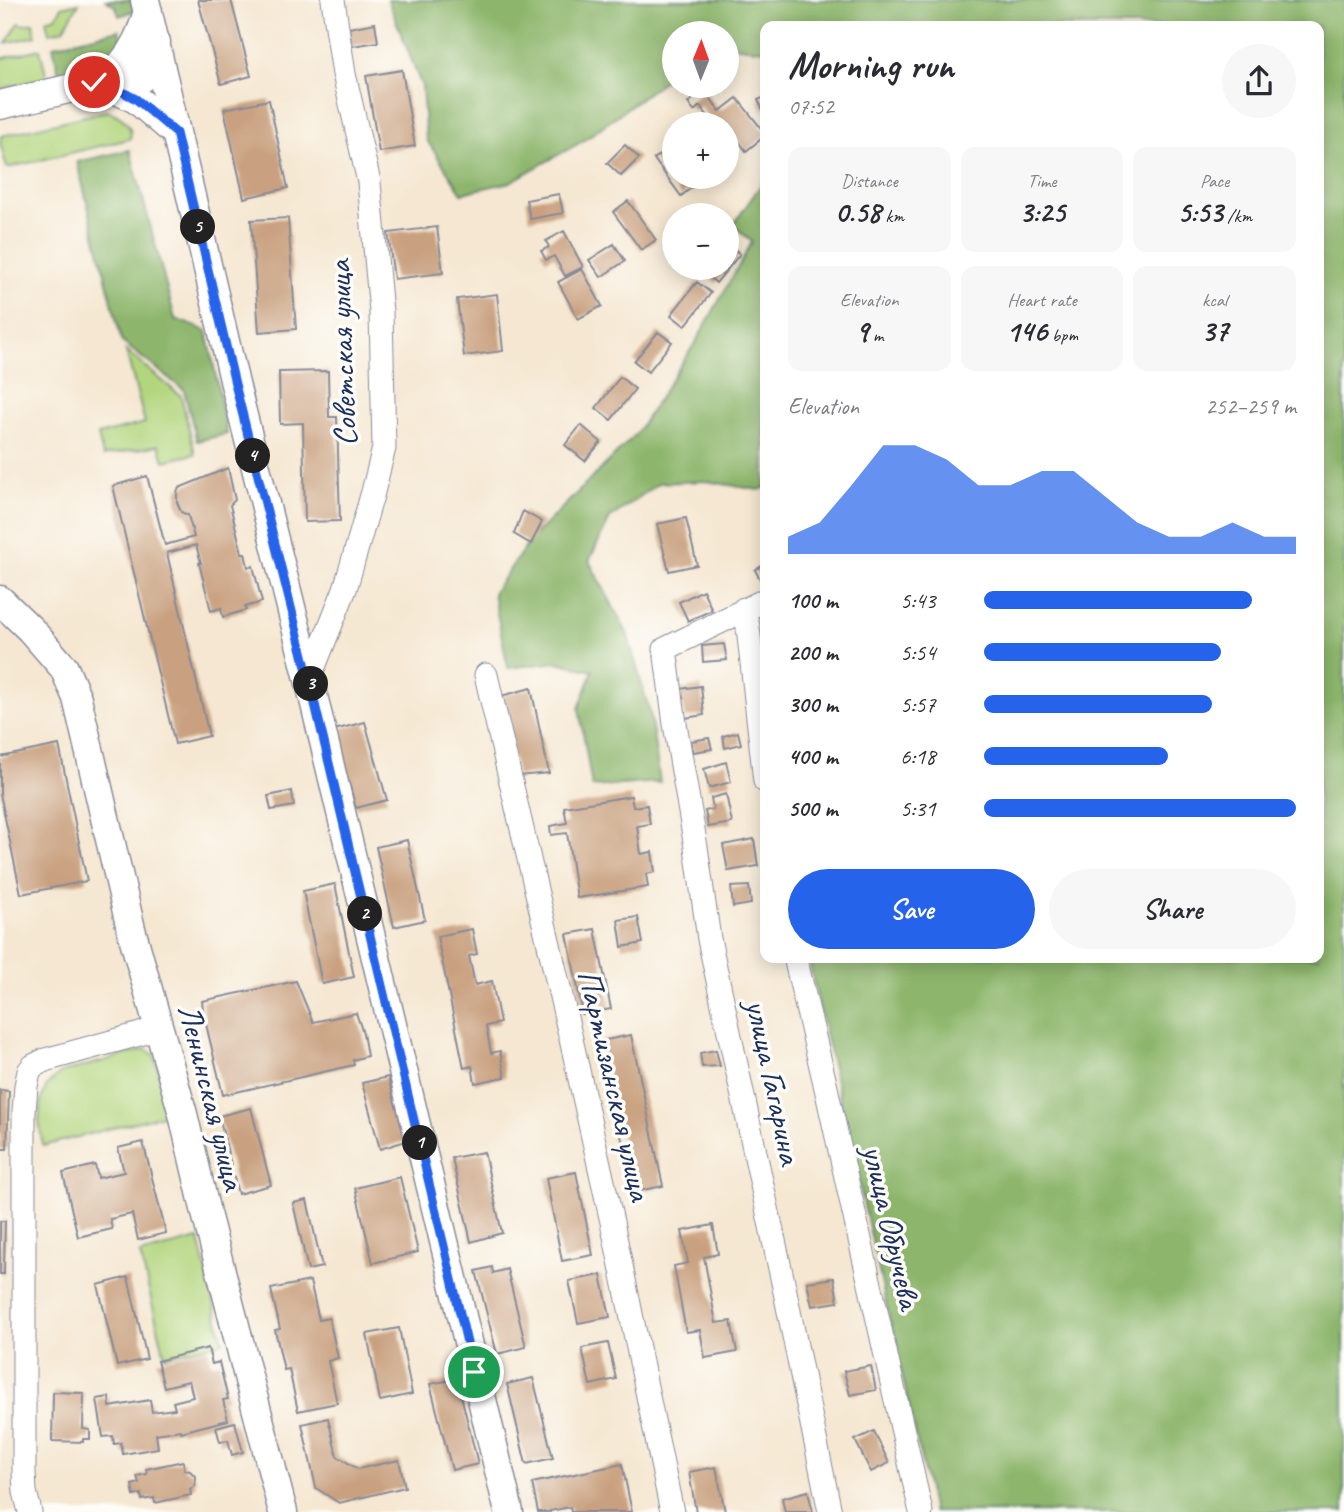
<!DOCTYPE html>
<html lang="en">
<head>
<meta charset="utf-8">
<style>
	:root { --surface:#fff; --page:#f7f7f7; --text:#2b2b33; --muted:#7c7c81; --accent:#2563eb }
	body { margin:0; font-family:Caveat,sans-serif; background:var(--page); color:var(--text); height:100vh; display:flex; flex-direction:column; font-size:26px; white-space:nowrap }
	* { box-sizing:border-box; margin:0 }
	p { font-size:23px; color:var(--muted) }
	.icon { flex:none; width:38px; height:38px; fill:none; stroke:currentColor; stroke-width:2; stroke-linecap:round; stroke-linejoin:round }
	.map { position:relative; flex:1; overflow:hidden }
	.drawer { position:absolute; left:760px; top:21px; width:564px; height:942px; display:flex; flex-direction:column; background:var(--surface); border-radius:14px; box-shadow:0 4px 18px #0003 }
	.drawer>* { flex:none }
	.needle { width:46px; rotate:1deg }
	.fabs { position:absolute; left:662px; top:21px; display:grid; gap:14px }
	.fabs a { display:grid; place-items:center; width:77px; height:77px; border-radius:50%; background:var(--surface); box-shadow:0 4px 18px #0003; font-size:35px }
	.pin { position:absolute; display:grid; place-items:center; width:60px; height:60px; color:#fff; margin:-30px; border:4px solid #fff; border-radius:50%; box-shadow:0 2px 7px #0007 }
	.km { position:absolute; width:35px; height:35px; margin:-18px; border-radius:50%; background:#222; color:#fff; font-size:19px; line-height:35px; text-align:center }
	.round { display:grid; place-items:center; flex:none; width:74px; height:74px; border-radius:37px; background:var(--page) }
	.head { display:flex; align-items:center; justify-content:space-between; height:119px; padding:0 28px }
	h1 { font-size:38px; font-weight:700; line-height:52px }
	.metrics { display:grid; grid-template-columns:repeat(3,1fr); gap:10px; height:119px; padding:7px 28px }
	.metrics div { display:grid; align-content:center; border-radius:14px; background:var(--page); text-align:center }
	.metrics b { font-size:30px; font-weight:700 }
	.metrics small { font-size:19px; font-weight:400 }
	.metrics p { font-size:19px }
	.chart { height:196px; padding:14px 28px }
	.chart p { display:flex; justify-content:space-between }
	.chart svg { width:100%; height:126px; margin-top:7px; fill:var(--accent); opacity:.7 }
	.button { display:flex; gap:14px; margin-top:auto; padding:14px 28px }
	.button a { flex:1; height:80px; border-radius:42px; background:var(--accent); color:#fff; font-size:28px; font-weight:700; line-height:80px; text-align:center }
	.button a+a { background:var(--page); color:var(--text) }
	ul { padding:0 28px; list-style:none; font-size:23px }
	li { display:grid; grid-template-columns:112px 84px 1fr; align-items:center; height:52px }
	li i { height:18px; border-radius:9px; background:var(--accent) }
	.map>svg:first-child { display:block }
	.green { fill:#b2d57d; stroke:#66826e; stroke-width:2 }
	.forest { fill:#8db66c; stroke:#547265; stroke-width:2 }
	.building { fill:#c9a180 }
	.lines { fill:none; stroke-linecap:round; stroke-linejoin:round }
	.minor-casing { stroke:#888b98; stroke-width:25 }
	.major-casing { stroke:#888b98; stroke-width:31 }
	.minor { stroke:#fff; stroke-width:23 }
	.major { stroke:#fff; stroke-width:28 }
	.route-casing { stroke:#fff; stroke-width:14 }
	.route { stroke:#2563eb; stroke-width:9 }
	.labels { text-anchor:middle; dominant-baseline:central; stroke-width:7; stroke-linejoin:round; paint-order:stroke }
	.street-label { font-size:33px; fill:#1b2f5e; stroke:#fdfcf7 }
</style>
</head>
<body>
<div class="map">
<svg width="1344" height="1512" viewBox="0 0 1344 1512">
	<rect width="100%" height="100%" fill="#fdfcf7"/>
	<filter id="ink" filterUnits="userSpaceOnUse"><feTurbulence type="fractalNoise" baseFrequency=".0143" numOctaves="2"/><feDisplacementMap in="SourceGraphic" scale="14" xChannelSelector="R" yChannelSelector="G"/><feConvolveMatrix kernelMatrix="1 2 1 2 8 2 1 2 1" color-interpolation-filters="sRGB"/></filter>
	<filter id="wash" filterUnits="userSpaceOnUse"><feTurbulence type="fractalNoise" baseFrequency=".00686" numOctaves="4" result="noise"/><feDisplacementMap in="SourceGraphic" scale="28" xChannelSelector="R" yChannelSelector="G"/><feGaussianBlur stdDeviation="1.57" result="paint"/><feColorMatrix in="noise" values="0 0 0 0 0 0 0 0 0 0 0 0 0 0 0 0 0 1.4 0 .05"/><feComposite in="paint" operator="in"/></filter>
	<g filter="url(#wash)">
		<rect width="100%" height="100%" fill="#f5e7d1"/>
		<path class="green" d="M79 3 64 29 49 33 46 20 56 17 62 7Z
			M19 23 23 25 33 23 36 36 6 43Z
			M40 49 47 78 0 89V59Z
			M106 111C119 114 134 124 130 139L7 168 0 143 1 136Z
			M126 351 181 396 195 454 164 461 159 445 103 456 98 435 145 423Z
			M146 1049 154 1055 170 1113 43 1146 39 1122 41 1100 47 1085 61 1073Z
			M199 1239 223 1342 165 1356 140 1254Z"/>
		<path class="forest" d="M106 0H131L134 11 119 16 116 7Z
			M388 0H1344V1512H933L808 957H1318V26H765V50L726 45V33H674V73L583 141 510 182 462 193 426 139 422 87Z
			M119 30 123 44 112 61 59 74 53 46Z
			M130 150 175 319 207 331 227 434 197 441 184 390 122 342 77 162Z
			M765 179V488L758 490 706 481 659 483 610 518 589 561 627 633 650 713 660 782 592 787 579 708 593 671 557 662 508 668 493 593 531 539 636 434 697 340 752 242 733 225Z"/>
		<g id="blocks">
			<path class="building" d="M198 0H231L251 76 221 84Z
				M375 23 378 42 352 46 349 28Z
				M402 70 415 146 379 152 366 76Z
				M704 90 720 111 737 98 765 133V136L746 151 735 136 727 141 726 124H714L700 106 694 111 688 103Z
				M765 97V114L758 100Z
				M269 100 288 188 244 198 224 109Z
				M625 145 639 158 621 176 607 163Z
				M669 148 674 155V177H702L704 178 681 196 654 159Z
				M559 194 563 213 530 219 526 200Z
				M628 201 656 240 641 250 613 212Z
				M288 218 296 329 259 332 251 220Z
				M437 227 443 273 394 279 388 233Z
				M564 231 583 267 565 276 554 256 546 260 541 251 549 247 546 241Z
				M614 244 625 261 601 277 589 260Z
				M728 244 740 254 716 283 705 273 709 268H726V247Z
				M582 269 602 306 578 319 558 282Z
				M697 282 711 293 685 326 671 315Z
				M497 294 503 351 464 356 457 299Z
				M658 332 672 342 648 372 634 361Z
				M328 371 329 417H337L340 521 305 522 303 423 280 424 279 372Z
				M620 377 635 389 611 420 596 408Z
				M581 425 601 442 585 461 565 445Z
				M228 468 235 500 230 505 242 553H245L248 567 253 566 262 602 245 607 246 610 223 617 221 608 211 611 199 563H201L196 545 167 553 209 736 175 744 113 486 147 476 165 545 194 537 188 515 181 512 177 502V492L179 488Z
				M523 511 542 522 531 544 514 534Z
				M686 518 697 565 669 571 657 524Z
				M765 564V579L761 581 755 570Z
				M703 590 712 610 688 621 679 602Z
				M724 644 727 660 703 662 702 646Z
				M701 686 704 715 685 718 680 689Z
				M531 688 549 773 517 776 501 696Z
				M365 722 387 800 356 808 334 730Z
				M738 732 741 744 725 748 723 736Z
				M709 738 712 749 693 752 691 741Z
				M59 745 87 881 21 894 0 794V757Z
				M726 762 731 782 709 788 704 769Z
				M292 791 294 806 271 810 268 796Z
				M726 794 732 823 708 827 705 811 713 809 711 798Z
				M631 796 633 807 647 805 650 824 637 826 641 854 652 852 655 872 646 874 648 887 577 898 567 833 551 835 550 826 567 823 564 807Z
				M754 839 758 866 728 871 723 845Z
				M407 840 425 920 394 927 376 847Z
				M335 884 354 977 322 984 303 891Z
				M749 886 751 904 733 907 731 887Z
				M638 917 643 943 622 947 618 920Z
				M472 929 477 954 469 956 475 985 492 981 500 1023 486 1026 491 1053 500 1051 505 1077 475 1083 472 1066 464 1068 437 936Z
				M595 929 611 1009 583 1014 567 934Z
				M296 981 313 1022 356 1013 363 1033 367 1056 353 1060 354 1065 223 1095 204 1016 202 1001Z
				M631 1035 663 1186 633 1192 601 1041Z
				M716 1050 720 1066 702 1067 700 1053Z
				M388 1077 406 1141 380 1149 362 1083Z
				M0 1090 9 1091 7 1149H0Z
				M251 1108 271 1185 238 1194 219 1116Z
				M143 1142 166 1233 138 1240 132 1214 110 1219 112 1229 78 1237 63 1173 95 1165 98 1178 124 1172 118 1148Z
				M484 1152 502 1233 471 1242 452 1158Z
				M576 1172 593 1255 562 1261 546 1178Z
				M400 1177 418 1252 373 1263 355 1188Z
				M307 1200 322 1267 308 1270 293 1203Z
				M0 1221H5L4 1274H0Z
				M713 1225 718 1254 704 1257 716 1323 731 1321 737 1352 705 1358 700 1330 686 1332 674 1266 688 1263 682 1231Z
				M492 1267 493 1273 507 1269 526 1347 497 1354 476 1271Z
				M601 1275 610 1317 578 1323 569 1281Z
				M128 1277 147 1359 117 1366 98 1285Z
				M834 1278 838 1302 812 1306 807 1282Z
				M310 1281 319 1320 329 1318 338 1358 328 1361 337 1403 298 1411 289 1369 284 1370 275 1330 280 1329 271 1289Z
				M399 1328 412 1394 380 1401 367 1334Z
				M608 1343 616 1379 590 1385 582 1348Z
				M208 1348 212 1364 219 1362 228 1399 223 1400 228 1420 181 1432 180 1430 156 1434 158 1448 123 1454 121 1443 114 1444 113 1436 103 1437 97 1399 109 1397 110 1407 150 1400 152 1412 175 1409 173 1402 193 1397 189 1381 164 1387 157 1361Z
				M871 1366 876 1390 850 1395 844 1371Z
				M533 1378 553 1458 526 1464 507 1384Z
				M457 1379 478 1464 452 1470 430 1384Z
				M53 1392 84 1393 83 1429 90 1430V1439H83V1442L52 1441Z
				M328 1418 337 1456 358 1469 399 1460 405 1487 339 1503 316 1488 302 1424Z
				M235 1422 243 1452 232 1455 228 1440 220 1442 216 1427Z
				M874 1431 889 1463 871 1472 855 1440Z
				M183 1461 185 1470 190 1471 196 1477 195 1486 190 1489 191 1495 155 1503 154 1498 142 1500 141 1494 134 1496 132 1485 139 1483 137 1476 147 1474 146 1469Z
				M622 1464 632 1512H571L570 1507 550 1511V1512H538L532 1483Z
				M716 1467 725 1512H696L689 1472Z
				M808 1491 813 1512H785L782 1498Z"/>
		</g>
	</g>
	<g filter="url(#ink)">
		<use href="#blocks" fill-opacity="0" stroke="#888b98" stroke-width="2"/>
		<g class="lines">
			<defs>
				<path id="minor" d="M765 600 665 649 675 724 696 847 709 939 784 1287 830 1512
					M744 609 748 627 765 781
					M486 675 571 1039 612 1222 672 1512
					M309 679 345 589 373 492 384 448 381 312 369 182 344 74 333 0
					M795 957 824 1079 921 1512
					M30 1512 25 1492 24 1472V1111L26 1086 29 1071 33 1066 45 1060 140 1034 159 1027"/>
				<path id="major" d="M145 0 235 384 309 679 509 1512
					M98 82C106 76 114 72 121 65 134 50 143 30 148 11
					M104 84 136 99 176 133
					M0 105 98 82 127 84 141 78 148 72 153 59 156 42
					M0 600 31 630 64 668 77 698 131 929 183 1114 206 1213 283 1512"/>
			</defs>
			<use href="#minor" class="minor-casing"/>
			<use href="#major" class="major-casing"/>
			<use href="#minor" class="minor"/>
			<use href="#major" class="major"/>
		</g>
	</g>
	<g class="lines" filter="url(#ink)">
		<defs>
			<path id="route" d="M94 82H98L117 89 136 99 176 133 235 384 309 679 474 1372"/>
		</defs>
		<use href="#route" class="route-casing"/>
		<use href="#route" class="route"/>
	</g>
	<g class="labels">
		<g class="street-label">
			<text transform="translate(342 353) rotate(-92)">Советская улица</text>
			<text transform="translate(774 1082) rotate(78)">улица Гагарина</text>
			<text transform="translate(615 1085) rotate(77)">Партизанская улица</text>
			<text transform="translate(212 1097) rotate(76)">Ленинская улица</text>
			<text transform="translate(892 1227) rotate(77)">улица Обручева</text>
		</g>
	</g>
</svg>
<div class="fabs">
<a><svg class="needle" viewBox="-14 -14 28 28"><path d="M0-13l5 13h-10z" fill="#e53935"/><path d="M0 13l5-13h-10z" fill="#7c7c81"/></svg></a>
<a>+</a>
<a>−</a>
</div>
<div class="pin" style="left:474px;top:1372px;background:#1e9e55"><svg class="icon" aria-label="arrive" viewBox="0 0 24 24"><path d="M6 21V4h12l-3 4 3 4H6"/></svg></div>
<div class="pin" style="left:94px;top:82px;background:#d93025"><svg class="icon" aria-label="check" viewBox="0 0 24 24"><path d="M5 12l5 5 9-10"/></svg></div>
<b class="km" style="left:420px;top:1143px">1</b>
<b class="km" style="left:365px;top:914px">2</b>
<b class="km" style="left:311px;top:684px">3</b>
<b class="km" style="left:253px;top:456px">4</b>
<b class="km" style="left:198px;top:227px">5</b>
<section class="drawer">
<div class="head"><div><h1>Morning run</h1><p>07:52</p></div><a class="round"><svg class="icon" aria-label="share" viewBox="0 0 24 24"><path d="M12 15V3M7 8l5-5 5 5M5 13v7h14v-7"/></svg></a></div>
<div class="metrics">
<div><p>Distance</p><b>0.58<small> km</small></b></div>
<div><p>Time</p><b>3:25</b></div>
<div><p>Pace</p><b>5:53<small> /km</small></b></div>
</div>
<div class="metrics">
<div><p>Elevation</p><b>9<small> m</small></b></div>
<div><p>Heart rate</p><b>146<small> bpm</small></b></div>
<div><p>kcal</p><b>37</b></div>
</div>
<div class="chart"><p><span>Elevation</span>252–259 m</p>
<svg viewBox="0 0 160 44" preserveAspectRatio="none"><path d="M0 44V38L10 33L20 20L30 6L40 6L50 11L60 20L70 20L80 15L90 15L100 24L110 33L120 38L130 38L140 33L150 38L160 38V44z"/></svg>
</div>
<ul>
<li><b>100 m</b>5:43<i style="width:86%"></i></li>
<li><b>200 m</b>5:54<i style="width:76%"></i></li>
<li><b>300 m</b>5:57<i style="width:73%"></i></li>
<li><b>400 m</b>6:18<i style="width:59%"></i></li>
<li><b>500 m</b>5:31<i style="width:100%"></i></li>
</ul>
<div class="button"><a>Save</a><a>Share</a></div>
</section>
</div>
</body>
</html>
